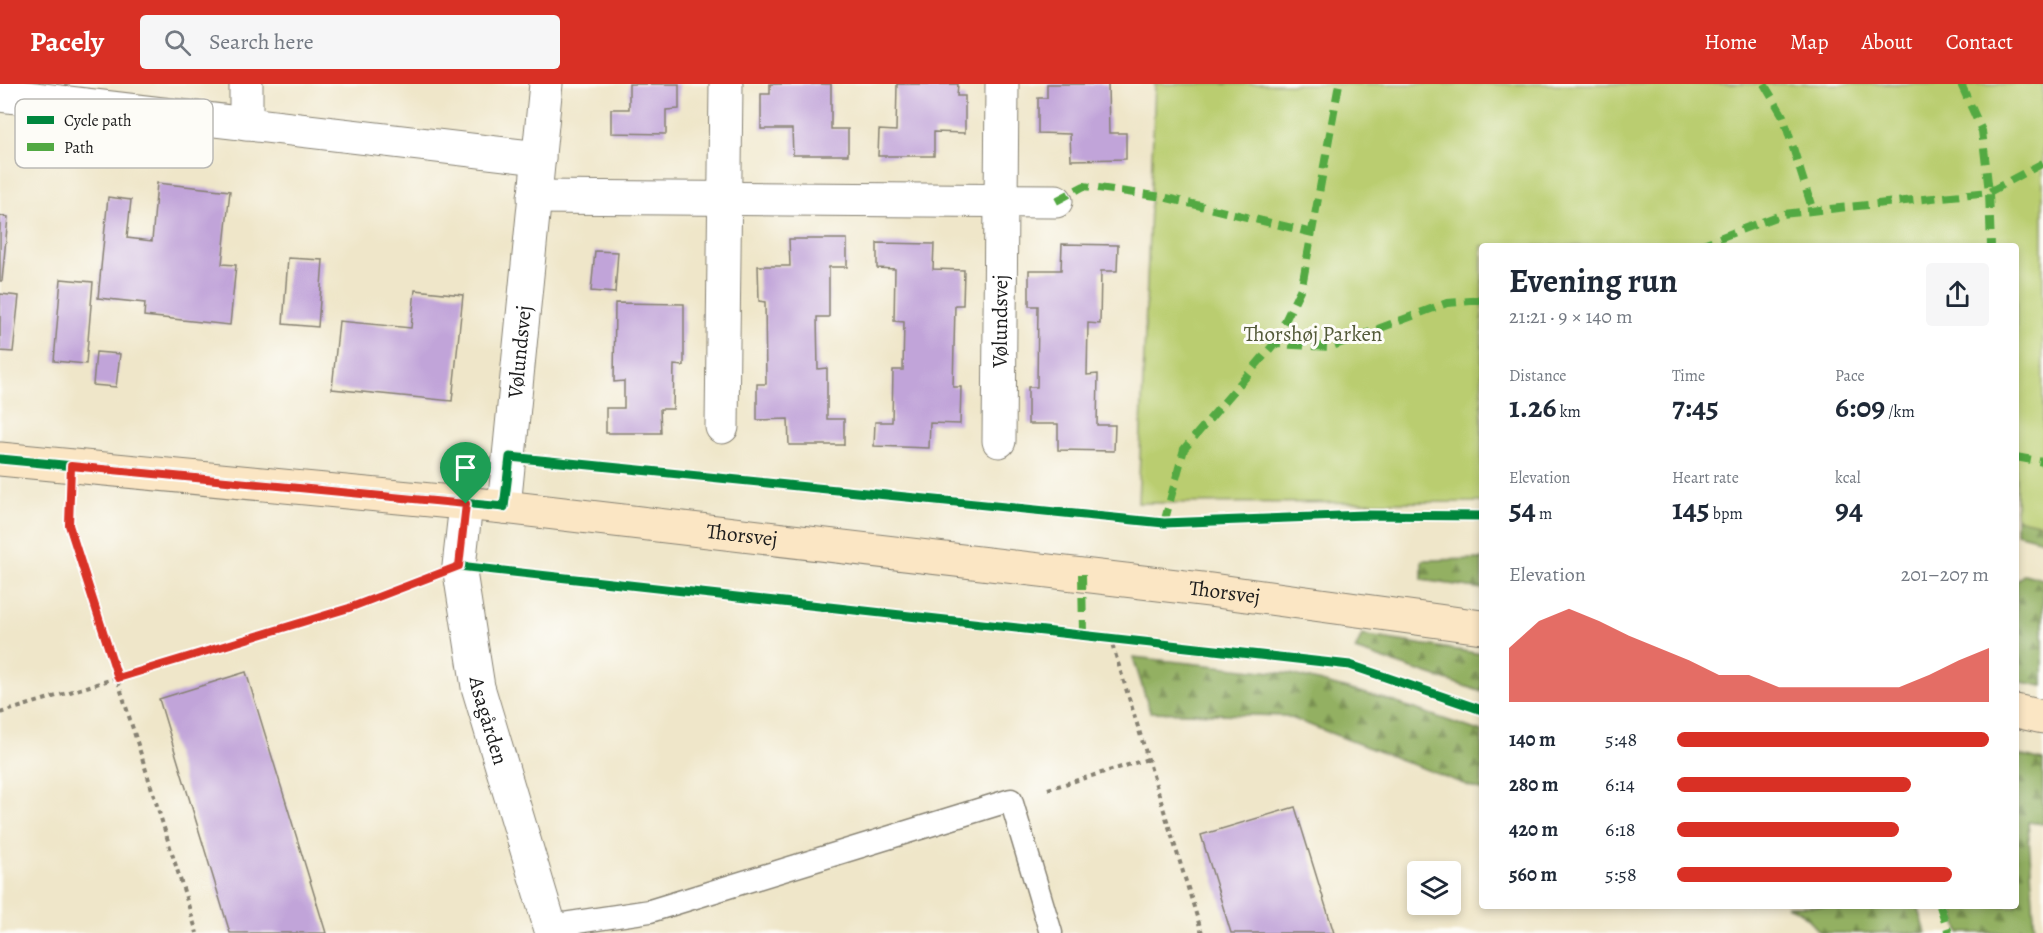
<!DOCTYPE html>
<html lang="en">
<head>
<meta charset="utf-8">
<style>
	:root { --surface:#fff; --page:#f6f6f7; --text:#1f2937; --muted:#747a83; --accent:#d93025 }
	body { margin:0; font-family:Alegreya,serif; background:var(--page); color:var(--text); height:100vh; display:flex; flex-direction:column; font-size:22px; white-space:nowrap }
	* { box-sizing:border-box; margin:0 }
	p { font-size:20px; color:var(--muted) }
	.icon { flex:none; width:33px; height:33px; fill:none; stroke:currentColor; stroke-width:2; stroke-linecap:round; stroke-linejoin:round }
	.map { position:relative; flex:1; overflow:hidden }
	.drawer { position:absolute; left:1479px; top:159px; width:540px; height:666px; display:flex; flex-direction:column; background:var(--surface); border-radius:6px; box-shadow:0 3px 9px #0003 }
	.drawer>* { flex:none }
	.tools { position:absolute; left:1407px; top:777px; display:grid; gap:12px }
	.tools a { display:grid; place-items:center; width:54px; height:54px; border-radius:6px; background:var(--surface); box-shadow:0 3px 9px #0003; font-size:30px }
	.pin { position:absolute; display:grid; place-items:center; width:51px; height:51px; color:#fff; margin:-62px -26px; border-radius:50% 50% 50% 0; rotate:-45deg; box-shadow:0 0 6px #0007 }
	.pin .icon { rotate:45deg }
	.round { display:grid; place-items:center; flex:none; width:63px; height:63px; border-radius:6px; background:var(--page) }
	.headline { display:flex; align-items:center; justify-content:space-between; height:102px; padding:0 30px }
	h1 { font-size:33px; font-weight:700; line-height:45px }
	.figures { display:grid; grid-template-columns:repeat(3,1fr); gap:9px; height:102px; padding:6px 30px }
	.figures div { display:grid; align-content:center }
	.figures b { font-size:30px; font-weight:700 }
	.figures small { font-size:16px; font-weight:400 }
	.figures p { font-size:16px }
	.chart { height:168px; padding:12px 30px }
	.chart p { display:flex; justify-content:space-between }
	.chart svg { width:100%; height:108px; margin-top:6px; fill:var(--accent); opacity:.7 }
	ul { padding:0 30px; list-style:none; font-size:20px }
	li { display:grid; grid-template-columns:96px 72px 1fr; align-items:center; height:45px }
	li i { height:15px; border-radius:8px; background:var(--accent) }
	header { display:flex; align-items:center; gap:36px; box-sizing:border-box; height:84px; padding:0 30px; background:var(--accent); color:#fff }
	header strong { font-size:28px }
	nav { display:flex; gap:33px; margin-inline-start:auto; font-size:21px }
	.search { width:420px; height:54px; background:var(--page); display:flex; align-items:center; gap:15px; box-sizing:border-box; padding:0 21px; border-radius:6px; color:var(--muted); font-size:22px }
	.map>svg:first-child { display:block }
	.forest { fill:url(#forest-firs); stroke:#58663f; stroke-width:1.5 }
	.park { fill:#bacd70; stroke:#6b7446; stroke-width:1.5 }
	.building { fill:#c1a4d9 }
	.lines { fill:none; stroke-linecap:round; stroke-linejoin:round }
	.lane-casing { stroke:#868172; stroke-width:25 }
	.street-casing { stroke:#868172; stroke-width:35 }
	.secondary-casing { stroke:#868172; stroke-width:35 }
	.path { stroke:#868172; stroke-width:4; stroke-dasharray:4.5 4.5; stroke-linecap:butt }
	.lane { stroke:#fff; stroke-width:22 }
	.street { stroke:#fff; stroke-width:33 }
	.secondary { stroke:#fbe6c4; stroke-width:33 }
	.quiet { stroke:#52a943; stroke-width:8; stroke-dasharray:15 8; stroke-linecap:butt }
	.cycleway-casing { stroke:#fdfcf7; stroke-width:13 }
	.cycleway { stroke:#00873e; stroke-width:9 }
	.route-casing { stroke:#fff; stroke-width:12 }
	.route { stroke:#d93025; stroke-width:8 }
	.labels { text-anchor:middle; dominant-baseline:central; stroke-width:6; stroke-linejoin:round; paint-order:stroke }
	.street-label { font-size:21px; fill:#1c1c1c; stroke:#fdfcf7 }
	.park-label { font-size:21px; fill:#535a39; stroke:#fdfcf7 }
	.key { fill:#fdfcf7; stroke:#bab9b5; stroke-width:1.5 }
	.key-label { font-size:16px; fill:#1c1c1c }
</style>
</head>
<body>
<header>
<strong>Pacely</strong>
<div class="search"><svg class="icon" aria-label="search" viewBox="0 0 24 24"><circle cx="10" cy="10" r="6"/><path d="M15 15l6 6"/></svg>Search here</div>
<nav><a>Home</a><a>Map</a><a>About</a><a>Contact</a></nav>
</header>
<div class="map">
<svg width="2043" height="849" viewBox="0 0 2043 849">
	<defs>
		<pattern id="forest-firs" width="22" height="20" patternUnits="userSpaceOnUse" patternTransform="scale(1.5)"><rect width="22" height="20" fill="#93b062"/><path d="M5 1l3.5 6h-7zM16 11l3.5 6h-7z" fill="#778e50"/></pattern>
	</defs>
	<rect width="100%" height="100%" fill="#fdfcf7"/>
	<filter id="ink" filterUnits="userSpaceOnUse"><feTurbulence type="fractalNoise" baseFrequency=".0167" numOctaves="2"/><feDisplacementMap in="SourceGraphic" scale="12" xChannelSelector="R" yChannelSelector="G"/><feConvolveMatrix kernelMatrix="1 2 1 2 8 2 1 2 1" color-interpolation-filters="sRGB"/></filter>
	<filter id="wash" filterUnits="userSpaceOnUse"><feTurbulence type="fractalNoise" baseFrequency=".008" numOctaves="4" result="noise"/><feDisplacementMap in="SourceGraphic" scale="24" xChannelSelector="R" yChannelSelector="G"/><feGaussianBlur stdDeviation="1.35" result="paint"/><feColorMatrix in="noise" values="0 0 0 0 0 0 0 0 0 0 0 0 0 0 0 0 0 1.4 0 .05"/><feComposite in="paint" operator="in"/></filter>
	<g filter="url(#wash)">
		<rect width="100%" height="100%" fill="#efe6c9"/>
		<path class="forest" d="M2043 387V456L2016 449V391Z
			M1482 475V505L1422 496V476Z
			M2024 490 2043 495V602L2016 597V498Z
			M1362 551 1482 570V608L1355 566Z
			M1133 573 1291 590 1382 614 1482 648V707L1286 632 1150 628Z
			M2016 670 2043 677V740L2028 738 2035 849H1960L1952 822H2016Z
			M1786 822H1918L1926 849H1821L1800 827Z"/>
		<path class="park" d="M1155 0H2043V440L2016 434V162H1482V418L1138 419Z"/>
		<g id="blocks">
			<path class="building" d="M629 0H679V25L666 26V50L611 49V25H629Z
				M770 0H831V45H848V71H793L792 45H761V10H770Z
				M897 0H958L957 12H965V49L934 48V72H878L879 46 896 47Z
				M1047 0H1108L1109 49H1126V75L1071 76 1070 50 1038 49V14H1047Z
				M157 99 230 107 222 180 236 181 230 241 144 232 145 219 98 214 108 113 131 116 127 154 152 157Z
				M0 132 8 133 2 197H0Z
				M789 155H847V183H829V233H817L818 285 827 284V335H844V361H789L788 335 757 336V300H766L765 218 759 217 758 182H790Z
				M877 159 934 160 933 185 964 186 963 221H955L953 303H961L960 340 930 339 929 364 874 362 875 338H892L893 286H903L904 238 894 237 895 185 877 184Z
				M1062 160 1118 161 1117 187H1101L1100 240 1088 239 1087 291 1098 290 1097 341H1115L1114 367 1058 366V340H1028V303H1037L1038 222H1029V186H1061Z
				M595 167 618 168 615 209 591 207Z
				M288 174 323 176 318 243 283 240Z
				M61 195 93 198 86 280 54 277Z
				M415 206 463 211 452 317 332 305 339 237 411 244Z
				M0 210 19 212 13 268 0 267Z
				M615 219 684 220V282L674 281 673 325H660L661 349H606V324H624V297L614 298Z
				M96 268 120 270 116 303 93 301Z
				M246 588 326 849H230L159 615Z
				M1295 723 1334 849H1231L1201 751Z"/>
		</g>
	</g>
	<g filter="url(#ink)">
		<use href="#blocks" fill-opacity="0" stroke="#868172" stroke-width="1.5"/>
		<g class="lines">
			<defs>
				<path id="lane" d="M550 842 650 827 1011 716 1051 849"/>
				<g id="street">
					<path d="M246 0V40"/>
					<path d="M0 11 539 74"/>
					<path d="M534 113 1056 117"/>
					<path d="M722 343 726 0"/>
					<path id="s1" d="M999 357 1002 0"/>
					<path id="s2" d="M466 420 459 482 478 603 552 849"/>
					<path id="s3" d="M504 423 546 0"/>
				</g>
				<g id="secondary">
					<path id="s4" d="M0 375 504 423 1210 506 1482 543"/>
					<path d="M2016 627 2043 633"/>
				</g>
			</defs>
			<use href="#lane" class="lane-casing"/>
			<use href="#street" class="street-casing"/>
			<use href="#secondary" class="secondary-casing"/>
			<path class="path" d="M70 425 69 441 197 849
				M1110 553 1202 849
				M0 629 349 524 419 497
				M1048 705 1148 675"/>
			<use href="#lane" class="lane"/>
			<use href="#street" class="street"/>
			<use href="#secondary" class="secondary"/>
			<path class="quiet" d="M1764 0 1783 32 1813 127
				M1961 0 1982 47 1989 108 1991 162
				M1056 117 1084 102 1163 113 1313 149
				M1698 162 1783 130 1989 108 2043 79
				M1274 260 1302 202 1339 0
				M2016 373 2043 378
				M1164 439 1184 365 1274 260 1330 263 1447 219 1482 216
				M1082 490 1083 550
				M1940 822 1949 849"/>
			<defs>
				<path id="cycleway" d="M0 375 504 423 510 373 1164 439 1365 431 1482 432
					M459 482 1350 581 1482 626"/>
			</defs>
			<use href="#cycleway" class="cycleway-casing"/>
			<use href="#cycleway" class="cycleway"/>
		</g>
	</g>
	<g class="lines" filter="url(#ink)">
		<defs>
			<path id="route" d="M71 382 466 420 459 482 349 524 118 594 69 441Z"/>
		</defs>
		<use href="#route" class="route-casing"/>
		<use href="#route" class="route"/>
	</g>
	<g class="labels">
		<g class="street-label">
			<text stroke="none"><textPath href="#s1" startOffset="120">Vølundsvej</textPath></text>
			<text stroke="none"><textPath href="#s3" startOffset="156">Vølundsvej</textPath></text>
			<text stroke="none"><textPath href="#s4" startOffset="746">Thorsvej</textPath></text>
			<text stroke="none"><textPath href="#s4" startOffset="1232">Thorsvej</textPath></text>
			<text stroke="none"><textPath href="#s2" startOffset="220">Asagården</textPath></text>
		</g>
		<g class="park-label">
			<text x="1313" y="250">Thorshøj Parken</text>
		</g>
	</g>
	<rect x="15" y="15" width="198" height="69" rx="9" class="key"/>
	<rect x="27" y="32" width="27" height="8" fill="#00873e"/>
	<rect x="27" y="59" width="27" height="8" fill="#52a943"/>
	<g class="key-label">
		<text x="64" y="42">Cycle path</text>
		<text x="64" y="69">Path</text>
	</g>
</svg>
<div class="tools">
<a><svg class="icon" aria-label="layers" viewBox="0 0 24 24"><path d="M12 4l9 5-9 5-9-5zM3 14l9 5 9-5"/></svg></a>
</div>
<div class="pin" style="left:466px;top:420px;background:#1e9e55"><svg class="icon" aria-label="arrive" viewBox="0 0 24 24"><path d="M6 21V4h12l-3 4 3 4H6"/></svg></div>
<section class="drawer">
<div class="headline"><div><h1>Evening run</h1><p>21:21 · 9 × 140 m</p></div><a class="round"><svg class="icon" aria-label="share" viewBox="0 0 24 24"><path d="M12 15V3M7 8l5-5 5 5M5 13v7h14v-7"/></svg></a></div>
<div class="figures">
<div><p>Distance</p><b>1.26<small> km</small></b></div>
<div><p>Time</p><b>7:45</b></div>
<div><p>Pace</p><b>6:09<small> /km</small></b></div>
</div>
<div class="figures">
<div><p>Elevation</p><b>54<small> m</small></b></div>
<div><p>Heart rate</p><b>145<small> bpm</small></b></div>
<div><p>kcal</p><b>94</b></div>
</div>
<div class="chart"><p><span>Elevation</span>201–207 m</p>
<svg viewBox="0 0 160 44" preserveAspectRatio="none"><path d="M0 44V22L10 11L20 6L30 11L40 17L50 22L60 27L70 33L80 33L90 38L100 38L110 38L120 38L130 38L140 33L150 27L160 22V44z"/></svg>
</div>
<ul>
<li><b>140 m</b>5:48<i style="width:100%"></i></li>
<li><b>280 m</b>6:14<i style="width:75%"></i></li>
<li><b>420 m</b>6:18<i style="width:71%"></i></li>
<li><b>560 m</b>5:58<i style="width:88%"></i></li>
</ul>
</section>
</div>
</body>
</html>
